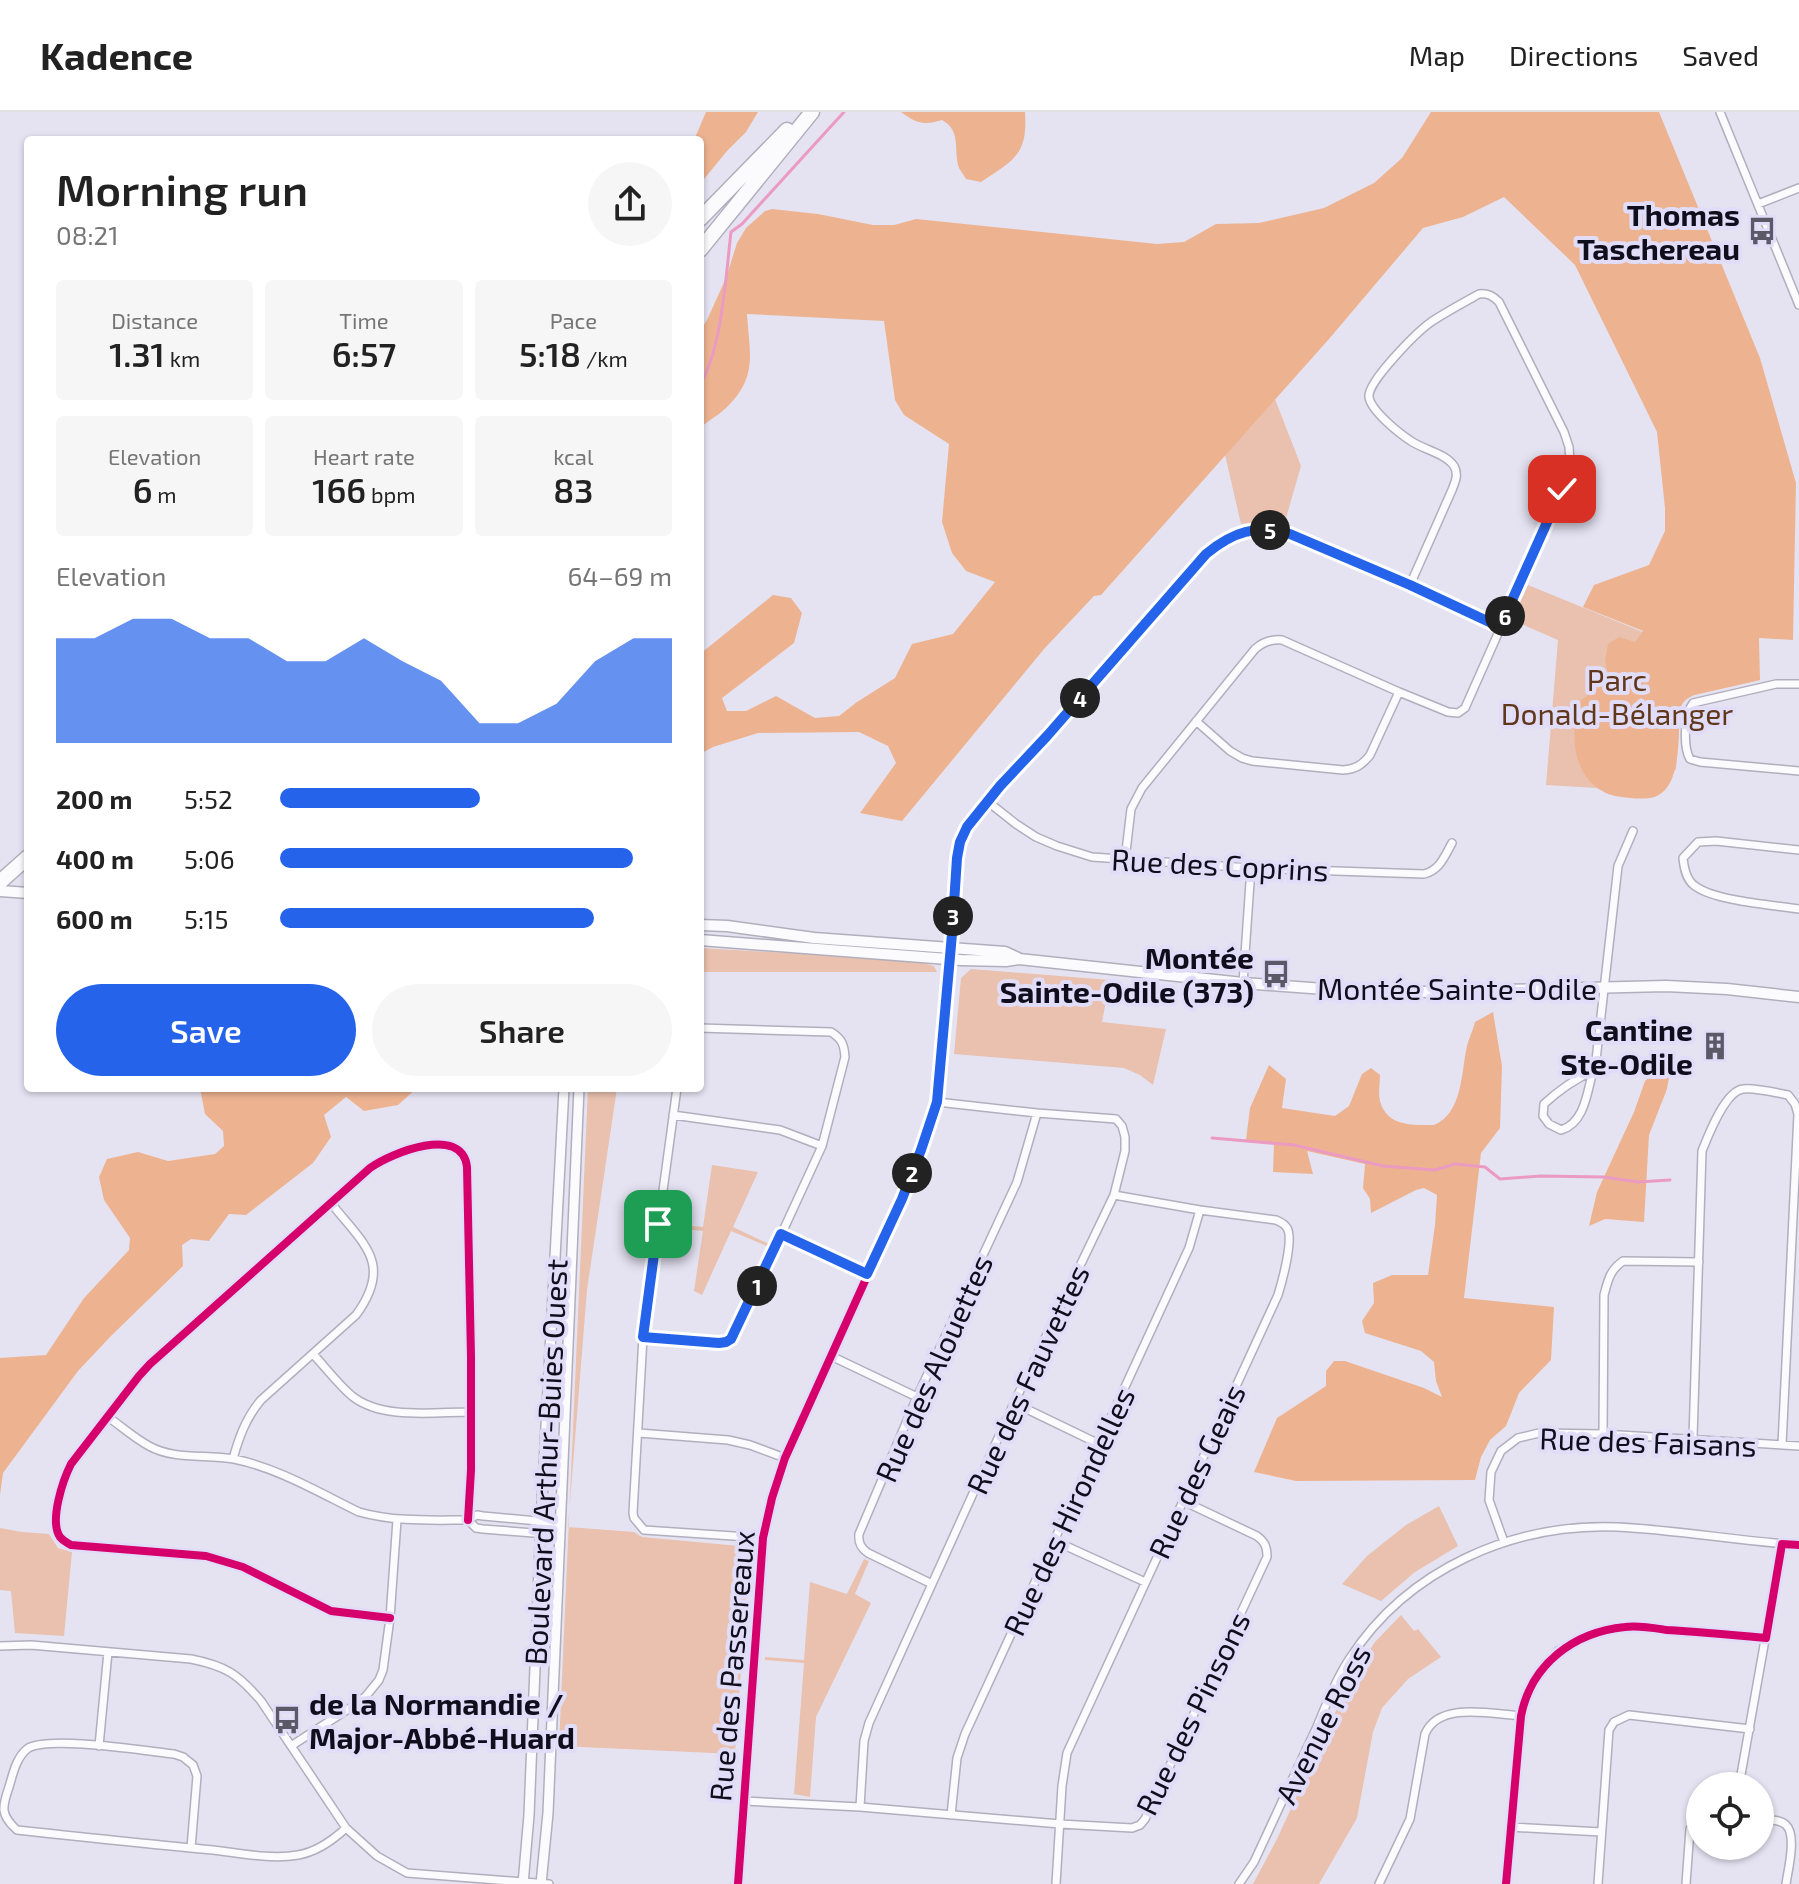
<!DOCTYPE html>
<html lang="en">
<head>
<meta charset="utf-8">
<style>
	:root { --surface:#fff; --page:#f6f6f6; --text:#222; --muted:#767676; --line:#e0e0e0; --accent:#2563eb }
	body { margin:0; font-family:"Exo 2",sans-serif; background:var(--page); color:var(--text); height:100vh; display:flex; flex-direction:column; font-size:30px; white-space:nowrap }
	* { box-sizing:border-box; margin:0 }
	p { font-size:26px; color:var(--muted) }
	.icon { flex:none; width:44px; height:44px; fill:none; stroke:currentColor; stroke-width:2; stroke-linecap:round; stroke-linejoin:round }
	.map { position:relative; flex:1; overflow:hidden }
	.side { position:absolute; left:24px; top:24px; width:680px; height:956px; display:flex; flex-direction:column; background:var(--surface); border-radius:8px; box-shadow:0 2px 6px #0004 }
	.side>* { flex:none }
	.controls { position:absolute; left:1686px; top:1660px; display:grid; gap:16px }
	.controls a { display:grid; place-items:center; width:88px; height:88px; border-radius:50%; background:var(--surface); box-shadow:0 2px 6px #0004; font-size:40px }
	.pin { position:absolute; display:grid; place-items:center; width:68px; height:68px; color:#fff; margin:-34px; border-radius:16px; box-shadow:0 4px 12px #0006 }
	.km { position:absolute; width:40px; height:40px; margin:-20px; border-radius:50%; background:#222; color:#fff; font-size:22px; line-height:40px; text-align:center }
	.round { display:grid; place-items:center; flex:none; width:84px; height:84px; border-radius:42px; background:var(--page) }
	.headline { display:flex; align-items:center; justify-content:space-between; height:136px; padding:0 32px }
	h1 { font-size:44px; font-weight:600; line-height:60px }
	.stats { display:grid; grid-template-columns:repeat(3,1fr); gap:12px; height:136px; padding:8px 32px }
	.stats div { display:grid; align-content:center; border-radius:8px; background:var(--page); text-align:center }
	.stats b { font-size:34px; font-weight:600 }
	.stats small { font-size:22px; font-weight:400 }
	.stats p { font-size:22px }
	.chart { height:224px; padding:16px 32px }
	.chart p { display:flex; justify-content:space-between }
	.chart svg { width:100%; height:144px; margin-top:8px; fill:var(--accent); opacity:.7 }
	.cta { display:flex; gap:16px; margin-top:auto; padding:16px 32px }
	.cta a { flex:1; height:92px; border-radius:48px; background:var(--accent); color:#fff; font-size:32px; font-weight:600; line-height:92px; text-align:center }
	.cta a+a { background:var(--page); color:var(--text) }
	ul { padding:0 32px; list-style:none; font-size:26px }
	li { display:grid; grid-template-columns:128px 96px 1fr; align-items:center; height:60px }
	li i { height:20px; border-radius:10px; background:var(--accent) }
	header { display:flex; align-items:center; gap:48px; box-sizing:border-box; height:112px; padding:0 40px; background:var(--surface); border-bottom:2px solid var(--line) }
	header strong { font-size:38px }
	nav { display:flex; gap:44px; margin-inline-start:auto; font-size:28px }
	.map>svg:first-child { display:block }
	.green { fill:#e9c1ae }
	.forest { fill:#edb391 }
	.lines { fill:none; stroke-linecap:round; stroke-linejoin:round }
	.stream { stroke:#eb9ac2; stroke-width:3 }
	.minor-casing { stroke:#b1aebd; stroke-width:10 }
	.tertiary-casing { stroke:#b1aebd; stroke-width:12 }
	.secondary-casing { stroke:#b1aebd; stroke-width:13 }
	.motorway-casing { stroke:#b1aebd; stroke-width:17 }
	.minor { stroke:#fbfbfd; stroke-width:7 }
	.tertiary { stroke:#fbfbfd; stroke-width:9 }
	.secondary { stroke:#fbfbfd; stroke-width:10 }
	.motorway { stroke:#fbfbfd; stroke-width:14 }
	.cycleway-casing { stroke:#e1ddf8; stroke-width:13 }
	.cycleway { stroke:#d6006c; stroke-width:8 }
	.route-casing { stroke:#fff; stroke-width:16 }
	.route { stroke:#2563eb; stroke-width:10 }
	.labels { text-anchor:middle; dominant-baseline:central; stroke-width:8; stroke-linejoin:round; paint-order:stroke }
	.poi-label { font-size:30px; font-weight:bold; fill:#100d1c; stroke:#e1ddf8; text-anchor:end }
	.park-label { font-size:30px; fill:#61371a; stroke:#e1ddf8 }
	.street-label { font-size:30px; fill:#100d1c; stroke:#e1ddf8 }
</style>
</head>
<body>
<header>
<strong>Kadence</strong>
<nav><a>Map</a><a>Directions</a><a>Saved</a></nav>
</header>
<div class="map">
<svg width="1799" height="1772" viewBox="0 0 1799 1772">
	<rect width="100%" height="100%" fill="#e5e3f2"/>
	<path class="green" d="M1275 287 1301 354 1284 413 1260 410 1241 412 1225 343Z
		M1528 473 1760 568 1694 583C1686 587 1682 590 1680 599L1676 658 1631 657 1610 683 1597 676 1546 673 1558 528 1512 508Z
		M700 836 923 849V851L934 854 937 860H700Z
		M971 857 1110 868 1102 910 1166 917 1153 973 1140 963 1124 956 954 942 961 866Z
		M588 976H617L587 1178 568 1415 634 1420 642 1425 750 1435 735 1642 559 1634Z
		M712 1053 758 1060 733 1115 769 1132 767 1134 731 1119 702 1183 694 1179 703 1119 666 1115V1112L703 1115Z
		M1439 1394 1458 1434 1415 1460 1381 1489 1342 1472 1367 1444 1406 1413Z
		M0 1416 22 1420 49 1422 58 1436 72 1440 64 1524 15 1521 11 1479 0 1478Z
		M864 1447 869 1449 855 1482 871 1491 816 1605 810 1685 794 1682 804 1551 765 1548V1545L804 1548 810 1470 847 1482Z
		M1401 1503 1414 1519 1418 1517 1441 1545 1408 1567 1382 1596 1373 1620 1357 1706 1319 1772H1253L1277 1727 1350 1568 1375 1530Z"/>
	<path class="forest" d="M706 0H758L746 20 727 39 700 72V28H694Z
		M901 0H1025C1028 44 1013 48 981 70L966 67C964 63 961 60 959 56 953 38 962 19 942 8 923 14 916 11 901 0Z
		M1431 0H1659L1760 246 1796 371 1793 528 1759 526 1760 568 1694 583C1686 586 1681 590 1680 599 1678 622 1681 660 1665 678 1656 688 1643 687 1630 686 1625 685 1617 685 1612 683 1572 671 1568 621 1581 588L1596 578 1609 566 1605 548 1608 532 1619 525 1635 530 1643 519 1583 495 1594 473 1649 453 1665 419V396L1657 320 1575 153 1504 85 1463 105 1423 116 1329 227 1101 483 1094 484 1044 537 902 709 860 701 896 651 888 634 859 620 758 621 713 635 700 642V542L773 483 791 486 802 501 794 531 722 586 727 599H746L776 584 815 606 839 604 857 590 895 566 912 532 953 522 995 470 966 459 952 441 942 410 949 332 904 303 895 288 884 209 747 202C749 238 758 263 730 292 721 302 709 308 700 316V219L707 208 726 166 737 131 746 116 765 99 772 97 818 102 873 113H894L916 107 1157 132 1184 130 1216 112 1259 111 1324 96 1374 71 1402 46Z
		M1493 900 1502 954 1500 1016 1481 1041 1464 1186 1554 1195 1551 1248 1519 1281 1506 1314 1490 1328 1481 1345 1475 1368 1296 1369 1254 1360 1277 1306 1326 1274V1259L1334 1249H1345L1424 1276 1442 1285 1436 1269 1434 1250 1421 1239 1365 1221 1362 1209 1374 1191 1373 1171 1392 1163H1428L1435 1113 1437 1083 1424 1076 1416 1078 1371 1101 1370 1087 1363 1076 1365 1052 1307 1039 1313 1062 1273 1060 1274 1032 1246 1028 1250 996 1269 953 1286 967 1282 996 1335 1004 1349 994 1362 962 1371 956 1380 963C1380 971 1378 981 1380 989 1387 1015 1413 1013 1434 1013 1463 1001 1461 960 1467 934 1469 926 1473 918 1475 910Z
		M1659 956 1670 960 1667 977 1649 1023 1644 1110 1605 1107 1589 1114 1597 1080 1634 1000 1645 969Z
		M200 976H417L398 993 364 999 346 985 324 1003 331 1025 313 1051 246 1103 229 1102 209 1129 191 1127 182 1133 183 1154 111 1224 78 1259 3 1361 0 1383V1246L46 1243 84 1186 129 1138 130 1126 104 1088 99 1065 107 1047 138 1040 168 1049 215 1042 224 1034 223 1019 205 1002Z"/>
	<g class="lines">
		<path class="stream" d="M700 272C722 238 726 162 731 120L742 112 844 0
			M1212 1026 1294 1033 1383 1054 1435 1058 1455 1052 1485 1055 1500 1067 1541 1064 1604 1065 1638 1070 1670 1068"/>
		<defs>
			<path id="minor" d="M1720 0 1799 193
				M1758 92 1799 76
				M1799 572H1776L1693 591C1684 603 1683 635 1690 647L1700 650 1799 659
				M1196 609 1230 639 1242 646 1252 649 1343 658C1356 657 1362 653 1370 643L1399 580
				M987 689 1016 712 1036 725 1057 734 1092 745 1251 756 1424 762C1440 758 1444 745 1452 731
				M1799 738 1716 729 1698 730 1683 746C1684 756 1686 768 1695 774 1715 789 1773 793 1799 797
				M1125 748 1131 697 1142 676 1255 537C1263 530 1271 527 1282 528L1399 580 1448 600 1458 601 1465 596 1562 377 1570 349 1569 335 1564 320 1499 190C1493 184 1488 181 1479 182 1463 191 1446 200 1431 210 1417 220 1367 270 1369 285 1371 299 1400 322 1411 329 1424 338 1445 341 1454 354 1459 363 1455 370 1452 378L1410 473
				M1243 871 1251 756
				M1593 959C1587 980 1585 1011 1561 1018L1549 1012 1543 1004 1544 992C1558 979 1575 967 1593 959L1596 948 1618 754 1633 719
				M677 976 643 1225 633 1401 634 1406 644 1418 763 1426
				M673 1003 780 1018 822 1034
				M781 1122 867 1162
				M643 1225 719 1231 726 1230 736 1221 822 1034 845 945C844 932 842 927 831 920L700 916
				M313 1242C326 1256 338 1272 352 1284 382 1308 434 1300 470 1300
				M831 1244 917 1285
				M1014 1291 1099 1332
				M108 1305C121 1314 134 1326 149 1334 174 1348 206 1342 234 1347 278 1356 318 1380 359 1400 395 1410 431 1408 468 1408L477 1403 483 1404 560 1411
				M639 1321 728 1328 750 1333 785 1346
				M1603 1322 1604 1183C1608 1168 1610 1158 1623 1149L1699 1150
				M1693 1326 1702 1039C1708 1024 1725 979 1743 977 1753 975 1777 981 1788 983L1795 992 1798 1002 1782 1333
				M233 1347C239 1325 246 1306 261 1288L356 1203C394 1151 363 1132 331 1091
				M468 1408 476 1416 483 1417 559 1423
				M1055 1429 1145 1470
				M1504 1430 1489 1388 1491 1360 1501 1339 1518 1326 1539 1321 1603 1322 1799 1334
				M932 1472 868 1441C861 1436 858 1431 859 1422L917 1285 1017 1070 1037 1001
				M390 1506 331 1499 243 1455 206 1444 71 1433C66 1430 63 1429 60 1425 49 1409 63 1368 71 1352L139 1264 150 1252 370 1056C391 1041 462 1012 467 1055L471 1245V1358L468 1408
				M0 1534 31 1533 191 1547C226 1554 238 1562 261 1589L346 1716 377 1744 407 1761 549 1772
				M99 1634 108 1540
				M291 1634 353 1594 366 1584 379 1568 383 1558 390 1506 397 1408
				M1739 1674 1782 1432
				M744 1689 860 1695 1060 1712 1132 1716 1140 1713 1145 1707 1267 1445C1267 1435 1265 1430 1257 1424L1183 1389
				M860 1695 864 1629 869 1611 1014 1291 1114 1083 1125 1039V1025L1122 1014 1116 1007 1037 1001 937 990
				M951 1703 957 1646 965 1622 1189 1136 1200 1098
				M1760 1707C1768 1708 1780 1707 1786 1713 1797 1723 1788 1758 1786 1772
				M1510 1715 1601 1720
				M191 1736 197 1664 193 1653 183 1645 174 1642C146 1639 46 1623 27 1637 16 1646 13 1662 9 1675 2 1695 0 1703 17 1718 82 1725 147 1732 213 1738 240 1741 271 1748 298 1743 316 1740 333 1728 346 1716
				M738 1772 763 1426 772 1386 785 1346 902 1087 921 1038 937 990 952 826 957 746 960 730 967 715 987 689 1047 624 1206 442C1234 419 1255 413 1290 422L1410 473 1500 515
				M1056 1772 1062 1674 1067 1641 1278 1183C1282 1170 1294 1127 1287 1116 1284 1111 1280 1110 1276 1108L1200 1098 1114 1083
				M1239 1772 1254 1750C1275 1705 1295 1661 1316 1617 1326 1593 1336 1567 1350 1546 1408 1457 1513 1411 1617 1415 1678 1418 1738 1429 1799 1433
				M1379 1772 1410 1707 1425 1622C1439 1589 1491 1602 1521 1604
				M1506 1772 1510 1715 1524 1589 1534 1568 1558 1539 1598 1519 1628 1514 1766 1526
				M1598 1772 1609 1618 1614 1610 1629 1603 1750 1617
				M1686 1772 1690 1717 1700 1707"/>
			<path id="tertiary" d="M523 1772 529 1703 541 1409 564 976
				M541 1772 548 1701 579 976"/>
			<path id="secondary" d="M0 779 28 781
				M700 813 727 814 814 826 1005 840 1018 846
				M700 828 961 848 1006 849 1019 847 1243 871 1379 881 1666 874 1727 877 1799 885"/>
			<path id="motorway" d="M700 107 787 18
				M700 138 812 0
				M0 770 28 745"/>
		</defs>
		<use href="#minor" class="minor-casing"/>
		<use href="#tertiary" class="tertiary-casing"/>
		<use href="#secondary" class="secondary-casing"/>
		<use href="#motorway" class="motorway-casing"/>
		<use href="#minor" class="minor"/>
		<use href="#tertiary" class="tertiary"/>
		<use href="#secondary" class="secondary"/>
		<use href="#motorway" class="motorway"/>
		<defs>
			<path id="cycleway" d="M390 1506 331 1499 243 1455 206 1444 71 1433C66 1430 63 1429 60 1425 49 1409 63 1368 71 1352L139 1264 150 1252 370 1056C391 1041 462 1012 467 1055L471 1245V1358L468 1408
				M738 1772 763 1426 772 1386 785 1346 902 1087 921 1038 937 990 952 826 957 746 960 730 967 715 987 689 1047 624 1206 442C1234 419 1255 413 1290 422L1410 473 1500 515
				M1506 1772 1521 1604C1531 1552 1574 1520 1625 1515 1638 1513 1654 1516 1667 1518 1700 1520 1733 1523 1766 1526L1782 1432 1799 1433"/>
		</defs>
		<use href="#cycleway" class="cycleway-casing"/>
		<use href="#cycleway" class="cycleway"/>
	</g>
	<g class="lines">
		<defs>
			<path id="route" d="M658 1112 643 1225 719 1231 726 1230 731 1227 781 1122 867 1162 902 1087 921 1038 937 990 952 822 957 746 960 730 967 715 1000 674 1047 624 1206 442C1234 419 1255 413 1290 422L1410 473 1500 515 1562 377"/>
		</defs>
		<use href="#route" class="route-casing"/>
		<use href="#route" class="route"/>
	</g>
	<defs>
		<symbol id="bus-bare" viewBox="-9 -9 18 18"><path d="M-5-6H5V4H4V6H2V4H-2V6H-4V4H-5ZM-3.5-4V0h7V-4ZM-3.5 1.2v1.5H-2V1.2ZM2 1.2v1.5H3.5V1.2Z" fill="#5b5867" stroke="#e1ddf8" stroke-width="2.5" paint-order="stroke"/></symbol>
		<symbol id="building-bare" viewBox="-9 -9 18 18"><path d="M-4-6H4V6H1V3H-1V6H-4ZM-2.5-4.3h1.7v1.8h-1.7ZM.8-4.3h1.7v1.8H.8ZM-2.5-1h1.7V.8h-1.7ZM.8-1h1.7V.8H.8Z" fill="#5b5867" stroke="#e1ddf8" stroke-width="2.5" paint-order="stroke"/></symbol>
	</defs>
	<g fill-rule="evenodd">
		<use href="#bus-bare" x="1742" y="99" width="40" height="40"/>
		<use href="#bus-bare" x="1256" y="842" width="40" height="40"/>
		<use href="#building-bare" x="1695" y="914" width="40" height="40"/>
		<use href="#bus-bare" x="267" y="1588" width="40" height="40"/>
	</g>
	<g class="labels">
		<g class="poi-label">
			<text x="1740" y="102">Thomas<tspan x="1740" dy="34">Taschereau</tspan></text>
			<text x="1254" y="845">Montée<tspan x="1254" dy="34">Sainte-Odile (373)</tspan></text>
			<text x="1693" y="917">Cantine<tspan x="1693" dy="34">Ste-Odile</tspan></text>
			<text x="309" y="1591" text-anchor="start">de la Normandie /<tspan x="309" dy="34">Major-Abbé-Huard</tspan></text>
		</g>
		<g class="park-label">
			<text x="1617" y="567">Parc<tspan x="1617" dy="34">Donald-Bélanger</tspan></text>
		</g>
		<g class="street-label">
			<text transform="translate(1220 752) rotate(3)">Rue des Coprins</text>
			<text x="1457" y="876">Montée Sainte-Odile</text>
			<text transform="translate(933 1256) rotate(-66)">Rue des Alouettes</text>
			<text transform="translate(1027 1267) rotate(-65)">Rue des Fauvettes</text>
			<text transform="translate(1648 1329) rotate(2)">Rue des Faisans</text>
			<text transform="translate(545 1350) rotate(-87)">Boulevard Arthur-Buies Ouest</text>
			<text transform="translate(1196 1359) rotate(-65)">Rue des Geais</text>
			<text transform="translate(1068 1399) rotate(-65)">Rue des Hirondelles</text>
			<text transform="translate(731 1554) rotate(-85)">Rue des Passereaux</text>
			<text transform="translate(1192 1601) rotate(-64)">Rue des Pinsons</text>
			<text transform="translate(1322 1612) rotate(-63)">Avenue Ross</text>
		</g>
	</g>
</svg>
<div class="controls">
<a><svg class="icon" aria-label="locate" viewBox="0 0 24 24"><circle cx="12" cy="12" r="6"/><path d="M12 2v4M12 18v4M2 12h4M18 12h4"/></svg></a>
</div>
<div class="pin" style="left:658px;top:1112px;background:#1e9e55"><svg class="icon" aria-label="arrive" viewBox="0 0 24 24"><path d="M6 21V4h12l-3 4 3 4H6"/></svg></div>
<div class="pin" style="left:1562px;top:377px;background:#d93025"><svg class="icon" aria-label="check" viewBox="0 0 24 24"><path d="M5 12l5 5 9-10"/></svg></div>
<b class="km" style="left:757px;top:1174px">1</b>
<b class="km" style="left:912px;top:1061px">2</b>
<b class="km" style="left:953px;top:804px">3</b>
<b class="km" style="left:1080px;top:586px">4</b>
<b class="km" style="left:1270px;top:418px">5</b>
<b class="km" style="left:1505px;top:504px">6</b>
<section class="side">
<div class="headline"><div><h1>Morning run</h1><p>08:21</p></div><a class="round"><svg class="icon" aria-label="share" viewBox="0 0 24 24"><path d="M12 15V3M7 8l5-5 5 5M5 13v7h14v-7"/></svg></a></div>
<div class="stats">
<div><p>Distance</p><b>1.31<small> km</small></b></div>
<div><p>Time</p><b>6:57</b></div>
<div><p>Pace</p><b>5:18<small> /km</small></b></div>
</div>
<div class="stats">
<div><p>Elevation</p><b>6<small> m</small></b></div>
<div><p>Heart rate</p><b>166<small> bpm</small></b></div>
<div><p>kcal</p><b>83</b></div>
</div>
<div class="chart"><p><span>Elevation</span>64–69 m</p>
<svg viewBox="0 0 160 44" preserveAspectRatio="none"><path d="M0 44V12L10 12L20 6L30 6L40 12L50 12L60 19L70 19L80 12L90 19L100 25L110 38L120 38L130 32L140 19L150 12L160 12V44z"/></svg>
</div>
<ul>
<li><b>200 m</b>5:52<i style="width:51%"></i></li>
<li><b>400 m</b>5:06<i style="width:90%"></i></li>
<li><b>600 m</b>5:15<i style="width:80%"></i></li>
</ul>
<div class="cta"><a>Save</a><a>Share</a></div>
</section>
</div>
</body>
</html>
